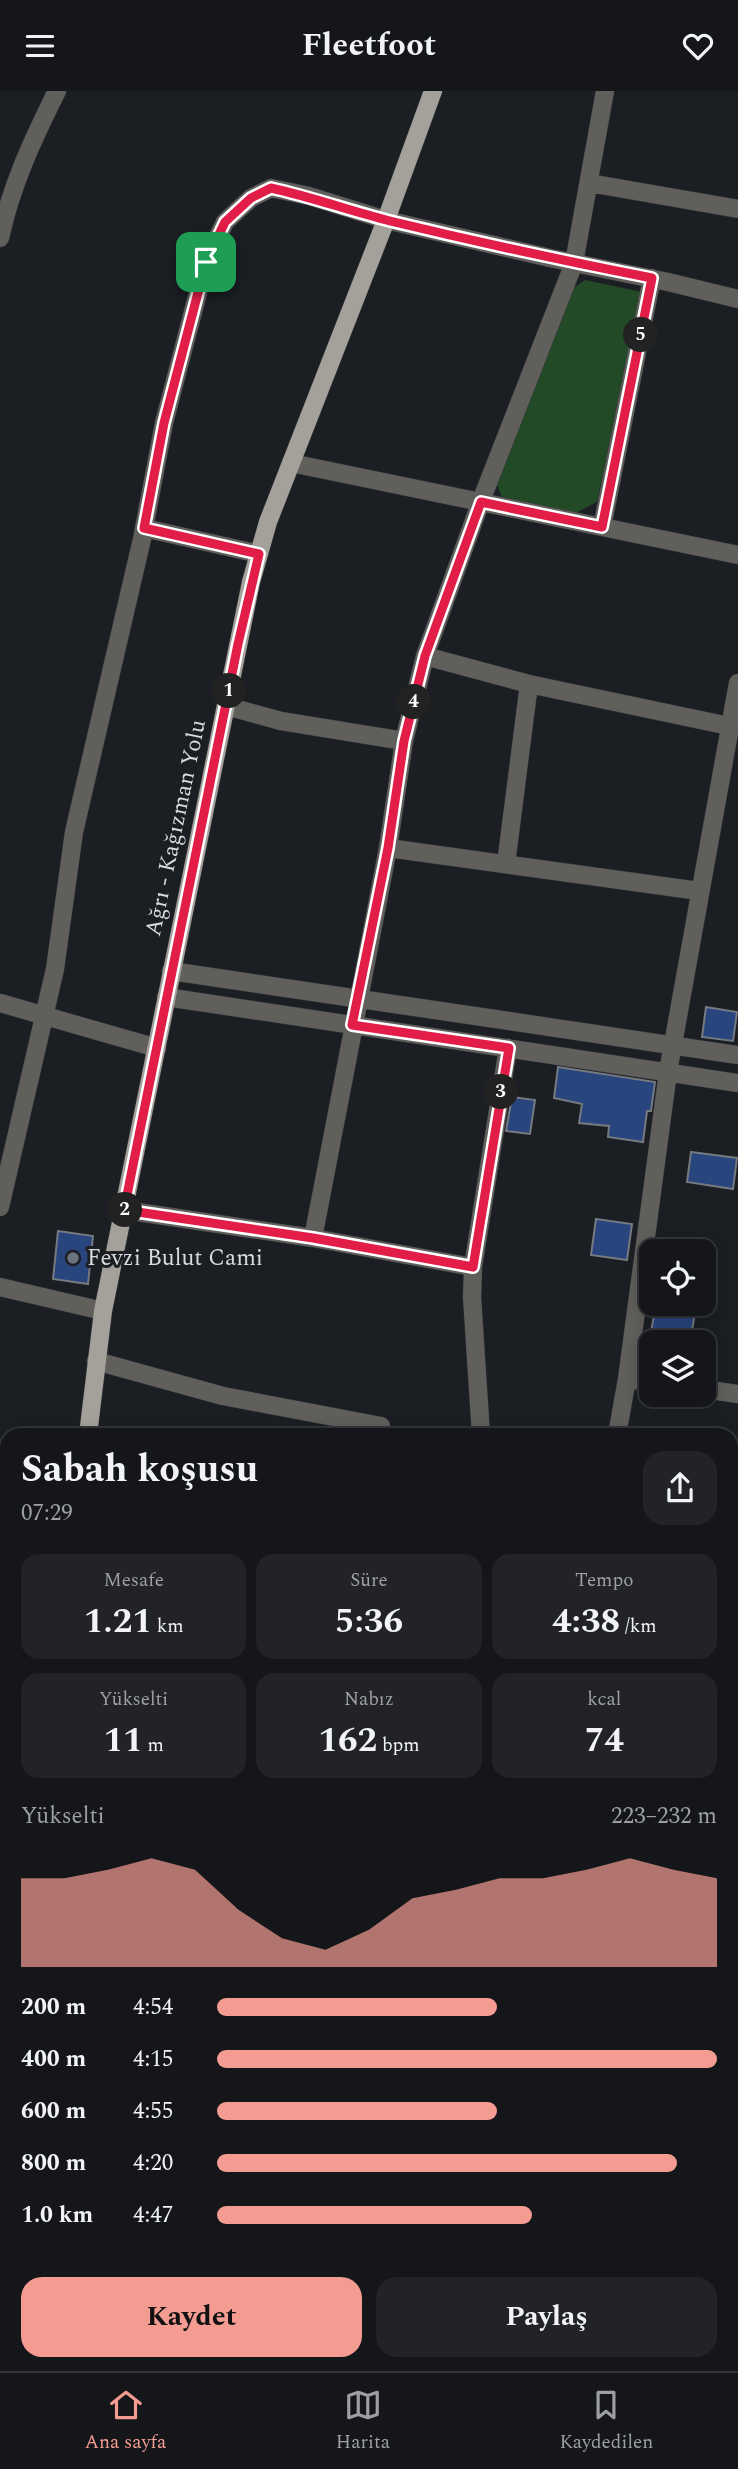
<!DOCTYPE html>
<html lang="tr">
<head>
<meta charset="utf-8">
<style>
	:root { --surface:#14161a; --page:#212327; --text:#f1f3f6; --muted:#9d9fa2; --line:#333539; --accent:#f59c92 }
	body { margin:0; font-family:Spectral,serif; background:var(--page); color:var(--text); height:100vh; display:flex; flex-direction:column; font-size:26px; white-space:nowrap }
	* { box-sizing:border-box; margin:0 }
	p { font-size:23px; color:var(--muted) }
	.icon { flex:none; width:38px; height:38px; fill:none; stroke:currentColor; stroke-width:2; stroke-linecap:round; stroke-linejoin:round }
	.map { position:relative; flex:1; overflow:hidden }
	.side { position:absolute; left:0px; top:1337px; width:738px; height:943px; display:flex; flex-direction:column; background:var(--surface); border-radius:21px 21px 0 0; box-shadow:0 4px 18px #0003,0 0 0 2px var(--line) }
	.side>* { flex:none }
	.fabs { position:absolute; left:639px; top:1148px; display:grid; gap:14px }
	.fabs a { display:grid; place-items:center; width:77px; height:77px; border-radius:14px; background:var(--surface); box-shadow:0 4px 18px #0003,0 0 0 2px var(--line); font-size:35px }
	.pin { position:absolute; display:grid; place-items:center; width:60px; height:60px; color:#fff; margin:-30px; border-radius:14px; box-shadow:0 4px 10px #0006 }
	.km { position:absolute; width:35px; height:35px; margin:-18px; border-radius:50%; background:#222; color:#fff; font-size:19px; line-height:35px; text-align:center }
	.round { display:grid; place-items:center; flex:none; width:74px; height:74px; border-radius:21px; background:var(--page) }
	.overview { display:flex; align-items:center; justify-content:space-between; height:119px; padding:0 21px }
	h1 { font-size:38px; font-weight:700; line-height:52px }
	.stats { display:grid; grid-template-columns:repeat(3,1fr); gap:10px; height:119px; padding:7px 21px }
	.stats div { display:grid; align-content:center; border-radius:18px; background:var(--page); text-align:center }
	.stats b { font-size:35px; font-weight:700 }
	.stats small { font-size:19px; font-weight:400 }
	.stats p { font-size:19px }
	.chart { height:196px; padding:14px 21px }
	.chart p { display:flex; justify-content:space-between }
	.chart svg { width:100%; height:126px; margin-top:7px; fill:var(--accent); opacity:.7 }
	.cta { display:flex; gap:14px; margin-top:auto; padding:14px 21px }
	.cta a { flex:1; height:80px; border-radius:21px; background:var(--accent); color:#111; font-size:28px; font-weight:700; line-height:80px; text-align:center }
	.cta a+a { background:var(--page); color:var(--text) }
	ul { padding:0 21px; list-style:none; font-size:23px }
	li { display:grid; grid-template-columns:112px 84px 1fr; align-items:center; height:52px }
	li i { height:18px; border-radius:9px; background:var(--accent) }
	header { display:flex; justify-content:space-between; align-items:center; height:91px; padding:0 21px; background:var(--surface); font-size:32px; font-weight:700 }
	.tab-bar { display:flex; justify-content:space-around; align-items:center; height:98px; border-top:2px solid var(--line); background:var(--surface); font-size:19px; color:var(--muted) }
	.tab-bar a { display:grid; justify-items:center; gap:4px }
	.tab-bar .on { color:var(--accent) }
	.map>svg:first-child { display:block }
	.green { fill:#234a26 }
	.building { fill:#29457e; stroke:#757980; stroke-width:2 }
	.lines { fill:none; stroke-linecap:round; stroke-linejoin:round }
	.street-casing { stroke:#35383d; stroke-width:19 }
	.primary-casing { stroke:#35383d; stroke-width:19 }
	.street { stroke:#605f5c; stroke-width:18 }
	.primary { stroke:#a4a09a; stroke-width:18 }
	.route-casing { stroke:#fff; stroke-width:14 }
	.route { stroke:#e11d48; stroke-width:9 }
	.worship-dot { fill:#6b7280; stroke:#1b1e23; stroke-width:2.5 }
	.labels { text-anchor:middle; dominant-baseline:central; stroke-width:6; stroke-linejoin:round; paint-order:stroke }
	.street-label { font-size:23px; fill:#d8dade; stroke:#1b1e23 }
	.poi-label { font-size:23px; fill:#d8dade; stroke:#1b1e23; text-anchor:start }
</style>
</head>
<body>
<header><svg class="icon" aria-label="menu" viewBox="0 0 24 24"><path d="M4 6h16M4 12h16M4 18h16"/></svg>Fleetfoot<svg class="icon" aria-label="heart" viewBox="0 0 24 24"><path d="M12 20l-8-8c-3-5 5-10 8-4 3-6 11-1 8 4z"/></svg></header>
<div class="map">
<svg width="738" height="2280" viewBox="0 0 738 2280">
	<rect width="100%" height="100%" fill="#1b1e23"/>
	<path class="green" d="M585 189 642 201 597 411 576 422 502 407 496 391 569 200Z"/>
	<path class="building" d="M706 916 737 921 733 950 702 946Z
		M558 976 655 991 651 1020H647L643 1051 608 1046 609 1035 579 1032 582 1013 554 1007Z
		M512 1006 535 1009 530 1043 506 1040Z
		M691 1061 737 1067 733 1098 687 1091Z
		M596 1128 632 1133 627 1169 591 1164Z
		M58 1140 93 1145 88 1193 53 1188Z
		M656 1214 695 1222 690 1251 650 1246Z"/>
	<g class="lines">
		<defs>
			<path id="street" d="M589 92 738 118
				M0 147C11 95 33 48 57 0
				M291 372 738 464
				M602 436 652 187
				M144 437 259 463
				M425 565 529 593 729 635
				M226 615 281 630 404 650
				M388 757 699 800
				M506 773 529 593
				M171 880 738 964
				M166 906 738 992
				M0 912 157 957
				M0 1116 55 878 74 741 142 448 164 332 206 171 225 131 251 107 271 97 309 105 386 129 550 167 668 191 738 208
				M124 1119 313 1147 473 1176
				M313 1147 388 757 404 650 425 565 481 410 574 172 605 0
				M0 1196 103 1220
				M96 1270 223 1305 381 1335
				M627 1288 651 1291
				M704 1298 738 1303
				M481 1344 472 1206 473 1176 508 957
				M617 1344 627 1288 668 981 738 592
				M732 1468 738 1469
				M0 1675H7
				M732 1755 738 1756
				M0 1928 7 1929
				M732 1984 738 1986
				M732 2100 738 2054
				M551 2273 552 2280"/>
			<path id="primary" d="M88 1344 103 1220 251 491 268 431 386 129 433 0
				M51 2280 52 2273"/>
		</defs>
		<use href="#street" class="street-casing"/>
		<use href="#primary" class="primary-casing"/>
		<use href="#street" class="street"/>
		<use href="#primary" class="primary"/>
	</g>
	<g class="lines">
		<defs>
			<path id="route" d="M271 97C312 106 350 120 390 130 477 151 565 170 652 187L602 436 481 411 425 565 404 650 388 757 352 934 509 957 473 1176 313 1147 124 1119 238 553 259 463 144 437 164 332 206 171 225 131 251 107Z"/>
		</defs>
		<use href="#route" class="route-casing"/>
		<use href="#route" class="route"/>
	</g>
	<circle class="worship-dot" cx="73" cy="1167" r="7"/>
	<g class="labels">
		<g class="street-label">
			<text transform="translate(176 737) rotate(-78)">Ağrı - Kağızman Yolu</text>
		</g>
		<g class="poi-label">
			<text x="87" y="1167">Fevzi Bulut Cami</text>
		</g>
	</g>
</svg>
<div class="fabs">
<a><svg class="icon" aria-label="locate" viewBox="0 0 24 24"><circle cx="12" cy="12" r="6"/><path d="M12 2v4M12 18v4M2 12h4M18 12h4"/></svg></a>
<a><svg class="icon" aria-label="layers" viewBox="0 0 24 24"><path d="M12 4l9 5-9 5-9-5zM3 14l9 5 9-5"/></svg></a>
</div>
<div class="pin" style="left:206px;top:171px;background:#1e9e55"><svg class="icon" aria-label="arrive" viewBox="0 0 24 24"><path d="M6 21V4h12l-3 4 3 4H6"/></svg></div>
<b class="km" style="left:229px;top:600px">1</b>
<b class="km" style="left:125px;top:1119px">2</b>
<b class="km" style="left:501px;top:1001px">3</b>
<b class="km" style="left:414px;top:611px">4</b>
<b class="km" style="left:641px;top:244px">5</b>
<section class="side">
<div class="overview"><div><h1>Sabah koşusu</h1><p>07:29</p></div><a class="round"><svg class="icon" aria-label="share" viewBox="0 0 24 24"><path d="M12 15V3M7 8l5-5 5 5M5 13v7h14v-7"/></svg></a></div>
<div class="stats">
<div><p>Mesafe</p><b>1.21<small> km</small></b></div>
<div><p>Süre</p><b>5:36</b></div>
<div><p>Tempo</p><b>4:38<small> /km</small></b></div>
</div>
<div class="stats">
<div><p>Yükselti</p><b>11<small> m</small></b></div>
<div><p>Nabız</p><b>162<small> bpm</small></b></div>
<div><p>kcal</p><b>74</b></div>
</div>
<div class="chart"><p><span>Yükselti</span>223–232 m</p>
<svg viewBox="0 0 160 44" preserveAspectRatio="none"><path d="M0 44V13L10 13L20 10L30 6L40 10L50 24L60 34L70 38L80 31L90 20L100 17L110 13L120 13L130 10L140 6L150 10L160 13V44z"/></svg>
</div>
<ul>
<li><b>200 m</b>4:54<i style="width:56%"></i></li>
<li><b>400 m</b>4:15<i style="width:100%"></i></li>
<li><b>600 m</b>4:55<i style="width:56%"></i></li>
<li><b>800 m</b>4:20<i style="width:92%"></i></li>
<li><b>1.0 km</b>4:47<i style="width:63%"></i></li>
</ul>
<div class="cta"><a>Kaydet</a><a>Paylaş</a></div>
</section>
</div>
<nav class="tab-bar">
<a class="on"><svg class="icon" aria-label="home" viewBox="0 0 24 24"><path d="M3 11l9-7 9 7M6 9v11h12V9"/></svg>Ana sayfa</a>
<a><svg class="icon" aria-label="map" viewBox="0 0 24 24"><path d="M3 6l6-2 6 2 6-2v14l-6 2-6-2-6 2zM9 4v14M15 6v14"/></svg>Harita</a>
<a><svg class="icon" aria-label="saved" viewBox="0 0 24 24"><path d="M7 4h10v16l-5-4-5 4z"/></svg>Kaydedilen</a>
</nav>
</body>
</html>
